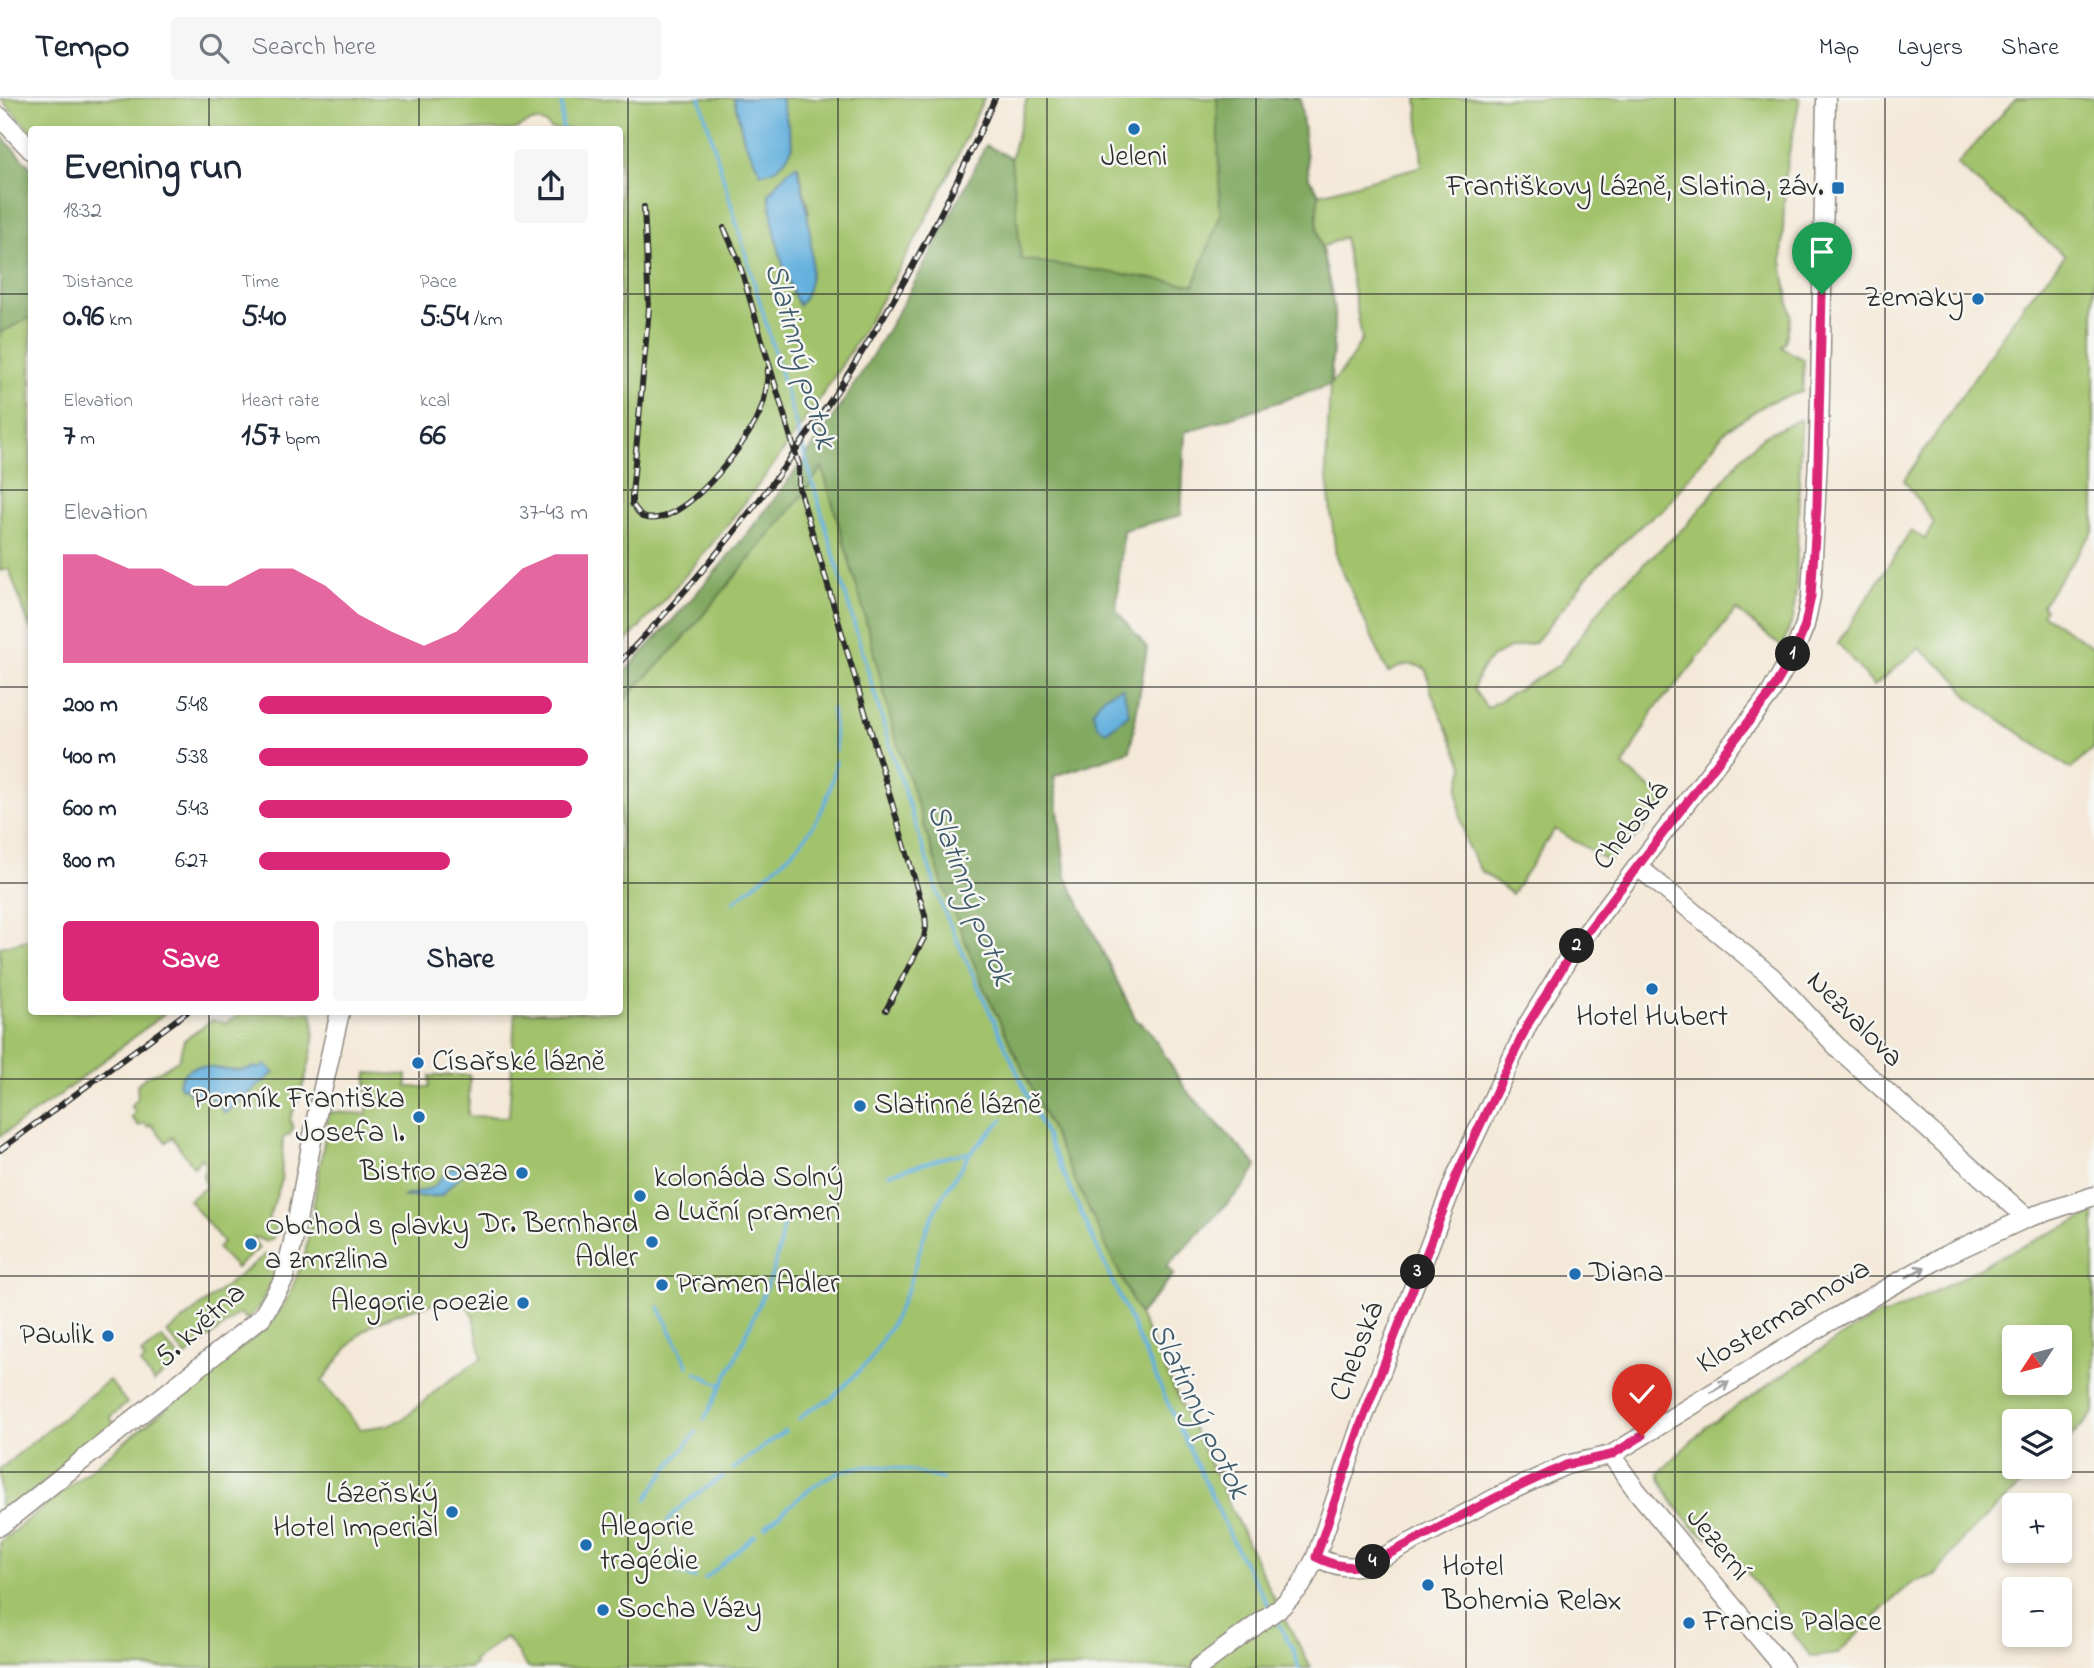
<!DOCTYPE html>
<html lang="en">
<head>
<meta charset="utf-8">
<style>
	:root { --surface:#fff; --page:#f6f6f7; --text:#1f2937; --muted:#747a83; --line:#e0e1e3; --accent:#db2777 }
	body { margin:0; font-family:"Indie Flower",sans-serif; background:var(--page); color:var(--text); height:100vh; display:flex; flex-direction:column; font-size:26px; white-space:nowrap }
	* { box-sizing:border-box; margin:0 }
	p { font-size:23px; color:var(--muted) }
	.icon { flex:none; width:38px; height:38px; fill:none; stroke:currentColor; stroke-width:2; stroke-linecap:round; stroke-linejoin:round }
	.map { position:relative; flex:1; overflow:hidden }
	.drawer { position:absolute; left:28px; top:28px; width:595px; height:889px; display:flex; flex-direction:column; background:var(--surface); border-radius:7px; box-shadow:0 4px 10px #0003 }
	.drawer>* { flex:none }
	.needle { width:46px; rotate:234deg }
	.controls { position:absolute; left:2002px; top:1227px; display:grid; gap:14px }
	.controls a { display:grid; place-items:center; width:70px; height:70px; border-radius:7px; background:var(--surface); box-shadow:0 4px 10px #0003; font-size:35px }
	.pin { position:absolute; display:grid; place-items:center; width:60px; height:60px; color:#fff; margin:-72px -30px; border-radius:50% 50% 50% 0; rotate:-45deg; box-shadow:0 0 7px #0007 }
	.pin .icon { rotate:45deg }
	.km { position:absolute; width:35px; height:35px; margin:-18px; border-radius:50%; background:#222; color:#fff; font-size:19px; line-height:35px; text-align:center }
	.round { display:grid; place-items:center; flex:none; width:74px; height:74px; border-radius:7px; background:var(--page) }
	.head { display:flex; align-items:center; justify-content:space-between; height:119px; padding:0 35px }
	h1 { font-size:38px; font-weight:700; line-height:52px }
	.stats { display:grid; grid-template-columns:repeat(3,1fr); gap:10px; height:119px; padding:7px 35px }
	.stats div { display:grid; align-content:center }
	.stats b { font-size:30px; font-weight:700 }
	.stats small { font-size:19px; font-weight:400 }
	.stats p { font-size:19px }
	.chart { height:196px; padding:14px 35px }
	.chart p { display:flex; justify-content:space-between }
	.chart svg { width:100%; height:126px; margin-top:7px; fill:var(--accent); opacity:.7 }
	.button { display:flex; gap:14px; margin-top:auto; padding:14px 35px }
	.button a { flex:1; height:80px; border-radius:7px; background:var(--accent); color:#fff; font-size:28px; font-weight:700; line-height:80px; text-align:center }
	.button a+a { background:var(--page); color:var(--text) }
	ul { padding:0 35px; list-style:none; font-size:23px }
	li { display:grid; grid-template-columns:112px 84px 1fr; align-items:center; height:52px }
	li i { height:18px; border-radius:9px; background:var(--accent) }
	header { display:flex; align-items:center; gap:42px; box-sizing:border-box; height:98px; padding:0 35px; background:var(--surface); border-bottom:2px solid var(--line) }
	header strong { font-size:33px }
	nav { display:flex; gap:38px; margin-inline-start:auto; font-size:24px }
	.search { width:490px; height:63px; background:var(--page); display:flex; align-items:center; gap:18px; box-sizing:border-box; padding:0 24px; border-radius:7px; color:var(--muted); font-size:26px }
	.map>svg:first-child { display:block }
	.green { fill:#a2c36c; stroke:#66774c; stroke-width:2; fill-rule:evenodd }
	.forest { fill:#81a960; stroke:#566a46; stroke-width:2 }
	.water { fill:#65b1de; stroke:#486e84; stroke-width:2 }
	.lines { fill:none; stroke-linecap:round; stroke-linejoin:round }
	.stream { stroke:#65b1de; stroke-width:3.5 }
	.tertiary-casing { stroke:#908a82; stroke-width:21 }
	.tertiary { stroke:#fff; stroke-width:18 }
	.rail-casing { stroke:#2b2b2b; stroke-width:6 }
	.rail { stroke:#f6f6f2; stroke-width:3.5; stroke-dasharray:10; stroke-linecap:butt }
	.oneway { stroke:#a0a0a0 }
	.route-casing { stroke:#fff; stroke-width:14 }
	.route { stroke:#db2777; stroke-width:9 }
	.grid { fill:none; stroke:#2b2b2b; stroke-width:2; stroke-opacity:0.55 }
	.poi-dot { fill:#1f6fb2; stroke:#f6f6f2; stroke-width:2.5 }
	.labels { text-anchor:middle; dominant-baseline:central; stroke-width:5; stroke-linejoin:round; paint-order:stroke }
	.poi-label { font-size:30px; fill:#2b2b2b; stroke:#f6f6f2; text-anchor:start }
	.street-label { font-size:30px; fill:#2b2b2b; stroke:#f6f6f2 }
	.water-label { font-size:32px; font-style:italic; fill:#3f5a6a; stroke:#f6f6f2 }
</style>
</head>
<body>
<header>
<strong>Tempo</strong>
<div class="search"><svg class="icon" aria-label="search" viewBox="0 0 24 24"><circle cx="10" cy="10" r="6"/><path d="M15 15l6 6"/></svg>Search here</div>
<nav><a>Map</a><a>Layers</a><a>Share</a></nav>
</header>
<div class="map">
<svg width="2094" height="1570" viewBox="0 0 2094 1570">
	<rect width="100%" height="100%" fill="#f6f6f2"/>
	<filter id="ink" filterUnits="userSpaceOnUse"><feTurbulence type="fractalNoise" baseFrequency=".0143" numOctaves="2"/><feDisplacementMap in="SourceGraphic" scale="14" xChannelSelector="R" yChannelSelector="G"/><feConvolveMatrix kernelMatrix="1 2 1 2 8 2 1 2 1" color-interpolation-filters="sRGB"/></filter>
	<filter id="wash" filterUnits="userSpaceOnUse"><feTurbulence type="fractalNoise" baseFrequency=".00686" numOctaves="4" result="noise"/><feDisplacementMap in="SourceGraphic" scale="28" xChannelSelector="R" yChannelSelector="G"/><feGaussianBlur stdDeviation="1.57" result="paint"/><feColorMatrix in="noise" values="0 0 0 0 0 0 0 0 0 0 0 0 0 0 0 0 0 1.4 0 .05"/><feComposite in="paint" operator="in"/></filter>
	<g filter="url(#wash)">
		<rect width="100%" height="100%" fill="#f4e9d8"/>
		<path class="green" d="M0 0H734L744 42 761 75C778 74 786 61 793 48L781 0H984C895 204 773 389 620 550V32L551 31C540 17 527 25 514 32H32L31 33ZM797 67 798 68 809 114 769 96Z
			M1027 0H1300L1309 80 1320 96 1422 68 1417 0H1800L1785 76 1782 164 1791 218 1785 245 1781 249 1804 262 1802 294 1769 304 1726 332 1665 410 1645 424 1593 472 1535 545C1504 549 1480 559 1474 592L1487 610 1559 567 1613 494 1687 427 1743 358 1765 337 1801 321 1796 490 1793 520 1782 549 1736 512 1679 584 1655 610 1623 668 1665 702 1639 737 1608 763 1555 731 1512 796 1480 772 1467 747 1460 717 1458 691 1464 669 1432 596 1426 571C1410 564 1402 566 1388 575L1336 459 1326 370 1330 287 1185 334 1181 417 1123 432 1116 512 1147 550 1130 653 1054 678 1066 779 1136 922 1149 932 1186 992 1257 1068 1246 1086 1166 1169 1174 1176 1139 1217 1273 1498 1311 1570H528L506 1539 473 1563 475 1566 469 1570H0V1444L272 1225 288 1200 305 1157 329 1014 367 1016V975L407 977V989H429L430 978 470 977 468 1018 509 1019 515 914H620V606L682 542 803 397 907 239 1011 60ZM1344 139 1362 241 1348 266 1331 286 1334 214 1322 149ZM460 1199 473 1217 482 1260 440 1289 405 1320 389 1327 360 1331 322 1283C335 1267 348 1246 364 1233 384 1216 434 1205 460 1199Z
			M2016 0H2094V432L2042 507 2045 512 2042 516 2094 549V650L2071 671 1969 600 1956 581 1919 550 1874 588 1838 545 1911 433 1925 441 1934 425 1904 382 2025 205 2065 158 1957 67Z
			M0 37 31 70V533L9 471 0 473Z
			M31 841 32 914H166L61 996 0 1038V849Z
			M243 914H312C319 945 303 992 290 1021L293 1031 290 1036 283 1040 281 1085 268 1121 275 1127V1136L272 1141 266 1144 255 1139 253 1141 259 1150 236 1170 217 1150 223 1144 189 1102 206 1089 203 1077 206 1067 201 1060 194 1069 172 1039 166 1044 151 1026 148 1029 144 1025 139 1028 131 1019 136 1014 131 1008 138 1000 137 987 146 978 160 973 179 961 184 942 212 922 226 925Z
			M2094 1115V1315L2060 1351V1323H2014V1368L2040 1369 1964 1440 1935 1478 1915 1483 1900 1495 1837 1556 1811 1559 1722 1441C1717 1440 1710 1440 1705 1438 1691 1432 1661 1390 1659 1375L1706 1329 1835 1242 1880 1216 1887 1217 1950 1186 1997 1160ZM2014 1239H2060V1284H2014Z
			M265 1157 274 1159 278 1171 260 1208 247 1222 240 1215 186 1258 167 1235Z
			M162 1240 181 1262 154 1284 140 1266 145 1262 141 1256Z
			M109 1282 127 1305 110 1319 115 1327 6 1416 0 1407V1371Z"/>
		<path class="forest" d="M1217 0H1300L1309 80 1319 97C1310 137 1332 174 1334 215 1335 239 1331 263 1330 287L1185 334 1181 417 1123 432 1116 512 1147 550 1130 653 1054 678 1066 779 1136 922 1149 932 1186 992 1257 1068 1246 1086 1166 1169 1174 1176 1139 1217 983 888 942 784 894 634 860 500 822 369 803 397 682 542 620 606V579C683 512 745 443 799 368 872 267 931 159 986 47L1011 60 1021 161 1194 187 1220 118Z
			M0 37 31 70 32 219 0 235Z"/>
		<path class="water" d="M734 0H781L793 48C786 62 778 74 761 75L744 42Z
			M797 67C805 98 824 182 799 207 783 179 772 127 769 95L786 75Z
			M1123 590 1129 616 1106 634 1097 627 1093 614C1100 601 1107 594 1123 590Z
			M266 966 274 975 225 1015C216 1004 209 992 195 1001L185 989 182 990 178 986C187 961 207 969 227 972 237 974 247 972 256 969L258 971Z
			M482 1061 486 1064 482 1072C462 1070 453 1086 441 1098L403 1099 434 1089 447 1072Z"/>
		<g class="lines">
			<path class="stream" d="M700 0 892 655 943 811 1166 1301 1238 1454 1270 1510
				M562 32V0
				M832 611 836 653
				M620 633 623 609 620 596
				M733 804C787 759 825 737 836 663
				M889 1076 954 1057 968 1055
				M659 1209 688 1268
				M696 1275 721 1287
				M799 1321 811 1311 831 1301 870 1262 891 1227 907 1193 926 1132 942 1099 970 1055 1003 1021
				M704 1322 736 1260 773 1173 779 1150 785 1116
				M733 1371 785 1333
				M647 1401C660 1376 681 1356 697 1333
				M665 1429C677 1405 702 1394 723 1378
				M765 1429C787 1411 809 1388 835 1376 868 1360 909 1372 942 1381
				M672 1468 678 1474 695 1480
				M705 1481 755 1437
				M1275 1519 1293 1551 1299 1570"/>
		</g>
	</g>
	<g filter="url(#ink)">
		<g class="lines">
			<defs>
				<path id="tertiary" d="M0 19 32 53
					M1637 768 1772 879 1841 953 2027 1120
					M1611 1357 1636 1392 1784 1570
					M0 1428 262 1219 284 1181 293 1144 317 1016 340 914
					M1316 1459C1334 1468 1349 1471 1370 1466L1499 1398 1566 1367 1611 1357 1835 1220 1946 1157 2027 1120 2094 1098
					M1198 1570 1282 1508 1301 1488 1316 1459 1361 1326 1457 1076 1528 926 1574 851 1770 596 1795 552 1805 527 1811 498 1819 341 1826 0"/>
			</defs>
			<use href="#tertiary" class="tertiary-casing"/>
			<use href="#tertiary" class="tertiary"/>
			<defs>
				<path id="rail" d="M644 109 649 210 632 397V406L642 419C682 433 746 346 760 314 766 300 767 286 768 271
					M724 130 738 161 799 367V390L925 817 926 828 924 840 886 912
					M620 564C779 398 904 212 995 0
					M0 1052 187 914"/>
			</defs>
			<use href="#rail" class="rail-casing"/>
			<use href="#rail" class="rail"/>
		</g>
		<defs><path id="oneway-shaft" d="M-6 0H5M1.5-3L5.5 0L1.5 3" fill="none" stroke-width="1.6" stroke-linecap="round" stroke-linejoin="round" transform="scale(1.75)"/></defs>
		<g class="oneway">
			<use href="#oneway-shaft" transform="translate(1916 1174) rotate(-29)"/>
			<use href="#oneway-shaft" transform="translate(1720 1289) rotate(-31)"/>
		</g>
	</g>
	<g class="lines" filter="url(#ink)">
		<defs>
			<path id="route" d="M1642 1338 1611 1357 1566 1367 1499 1398 1370 1466C1349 1471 1334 1468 1316 1459L1361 1326 1457 1076 1528 926 1574 851 1770 596 1796 552 1805 527 1811 498 1817 408 1822 196"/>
		</defs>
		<use href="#route" class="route-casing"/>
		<use href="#route" class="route"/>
	</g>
	<path class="grid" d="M209 0V32M419 0V32M628 0V1570M838 0V1570M1047 0V1570M1256 0V1570M1466 0V1570M1675 0V1570M1885 0V1570M0 196H32M620 196H2094M0 392H32M620 392H2094M0 589H32M620 589H2094M0 785H32M620 785H2094M209 914V1570M419 914V1570M0 981H2094M0 1178H2094M0 1374H2094"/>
	<g class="poi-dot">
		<circle cx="1134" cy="31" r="7"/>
		<rect x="1831" y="83" width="14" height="14" rx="3.5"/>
		<circle cx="1978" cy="201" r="7"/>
		<circle cx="1652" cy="891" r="7"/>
		<circle cx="418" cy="965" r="7"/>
		<circle cx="860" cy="1008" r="7"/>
		<circle cx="419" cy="1019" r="7"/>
		<circle cx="522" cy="1075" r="7"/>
		<circle cx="640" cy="1098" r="7"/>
		<circle cx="652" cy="1144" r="7"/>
		<circle cx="251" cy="1146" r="7"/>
		<circle cx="1575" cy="1176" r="7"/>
		<circle cx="662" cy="1187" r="7"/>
		<circle cx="523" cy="1205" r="7"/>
		<circle cx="108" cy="1238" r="7"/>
		<circle cx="452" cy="1414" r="7"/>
		<circle cx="586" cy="1447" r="7"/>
		<circle cx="1428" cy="1487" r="7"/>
		<circle cx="603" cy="1512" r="7"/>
		<circle cx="1689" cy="1525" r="7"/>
	</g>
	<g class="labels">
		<g class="poi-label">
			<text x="1134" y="60" text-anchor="middle">Jeleni</text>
			<text x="1824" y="90" text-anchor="end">Františkovy Lázně, Slatina, záv.</text>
			<text x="1964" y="201" text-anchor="end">Zemaky</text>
			<text x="1652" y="920" text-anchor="middle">Hotel Hubert</text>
			<text x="432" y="965">Císařské lázně</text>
			<text x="405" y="1002" text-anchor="end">Pomník Františka<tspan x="405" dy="34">Josefa I.</tspan></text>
			<text x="874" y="1008">Slatinné lázně</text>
			<text x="508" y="1075" text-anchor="end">Bistro Oaza</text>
			<text x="654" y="1081">kolonáda Solný<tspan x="654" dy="34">a Luční pramen</tspan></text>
			<text x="638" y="1127" text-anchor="end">Dr. Bernhard<tspan x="638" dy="34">Adler</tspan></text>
			<text x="265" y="1129">Obchod s plavky<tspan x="265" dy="34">a zmrzlina</tspan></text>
			<text x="1589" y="1176">Diana</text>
			<text x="676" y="1187">Pramen Adler</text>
			<text x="509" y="1205" text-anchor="end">Alegorie poezie</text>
			<text x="94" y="1238" text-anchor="end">Pawlik</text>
			<text x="438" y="1397" text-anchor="end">Lázeňský<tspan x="438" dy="34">Hotel Imperial</tspan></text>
			<text x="600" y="1430">Alegorie<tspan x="600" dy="34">tragédie</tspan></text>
			<text x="1442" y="1470">Hotel<tspan x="1442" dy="34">Bohemia Relax</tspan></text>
			<text x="617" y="1512">Socha Vázy</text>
			<text x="1703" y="1525">Francis Palace</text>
		</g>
		<g class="street-label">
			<text transform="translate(1632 728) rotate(-52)">Chebská</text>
			<text transform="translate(1854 922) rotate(45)">Nezvalova</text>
			<text transform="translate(1784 1219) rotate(-31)">Klostermannova</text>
			<text transform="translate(201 1228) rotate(-42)">5. května</text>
			<text transform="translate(1358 1254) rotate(-69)">Chebská</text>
			<text transform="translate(1717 1447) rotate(51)">Jezerní</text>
		</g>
		<g class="water-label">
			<text transform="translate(799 258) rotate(74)">Slatinný potok</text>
			<text transform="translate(969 797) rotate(69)">Slatinný potok</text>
			<text transform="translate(1198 1313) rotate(64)">Slatinný potok</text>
		</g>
	</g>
</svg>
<div class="controls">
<a><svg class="needle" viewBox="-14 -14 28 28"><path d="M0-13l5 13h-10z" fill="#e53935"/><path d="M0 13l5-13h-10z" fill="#747a83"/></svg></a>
<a><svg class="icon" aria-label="layers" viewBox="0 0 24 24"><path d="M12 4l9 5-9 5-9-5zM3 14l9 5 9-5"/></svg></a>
<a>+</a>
<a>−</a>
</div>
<div class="pin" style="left:1822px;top:196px;background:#1e9e55"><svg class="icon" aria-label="arrive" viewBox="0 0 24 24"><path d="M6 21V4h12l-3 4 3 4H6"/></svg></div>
<div class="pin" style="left:1642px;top:1338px;background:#d93025"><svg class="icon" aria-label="check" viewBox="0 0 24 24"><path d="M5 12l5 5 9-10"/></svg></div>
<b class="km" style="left:1793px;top:556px">1</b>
<b class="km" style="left:1577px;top:848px">2</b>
<b class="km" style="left:1418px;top:1174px">3</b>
<b class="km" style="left:1373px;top:1464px">4</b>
<section class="drawer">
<div class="head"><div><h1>Evening run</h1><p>18:32</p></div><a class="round"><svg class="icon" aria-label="share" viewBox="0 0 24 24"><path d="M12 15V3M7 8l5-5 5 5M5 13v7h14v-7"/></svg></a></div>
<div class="stats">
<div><p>Distance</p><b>0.96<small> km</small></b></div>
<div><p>Time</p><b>5:40</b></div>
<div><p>Pace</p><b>5:54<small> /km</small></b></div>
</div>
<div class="stats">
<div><p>Elevation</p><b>7<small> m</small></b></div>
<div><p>Heart rate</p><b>157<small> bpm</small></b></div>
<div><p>kcal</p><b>66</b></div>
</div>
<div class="chart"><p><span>Elevation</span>37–43 m</p>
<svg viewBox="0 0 160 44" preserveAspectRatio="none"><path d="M0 44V6L10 6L20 11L30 11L40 17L50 17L60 11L70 11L80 17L90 27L100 33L110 38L120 33L130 22L140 11L150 6L160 6V44z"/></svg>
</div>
<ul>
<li><b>200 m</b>5:48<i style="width:89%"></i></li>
<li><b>400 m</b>5:38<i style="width:100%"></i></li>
<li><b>600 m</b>5:43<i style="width:95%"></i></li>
<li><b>800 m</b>6:27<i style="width:58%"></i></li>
</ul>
<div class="button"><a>Save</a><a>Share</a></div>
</section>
</div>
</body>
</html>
